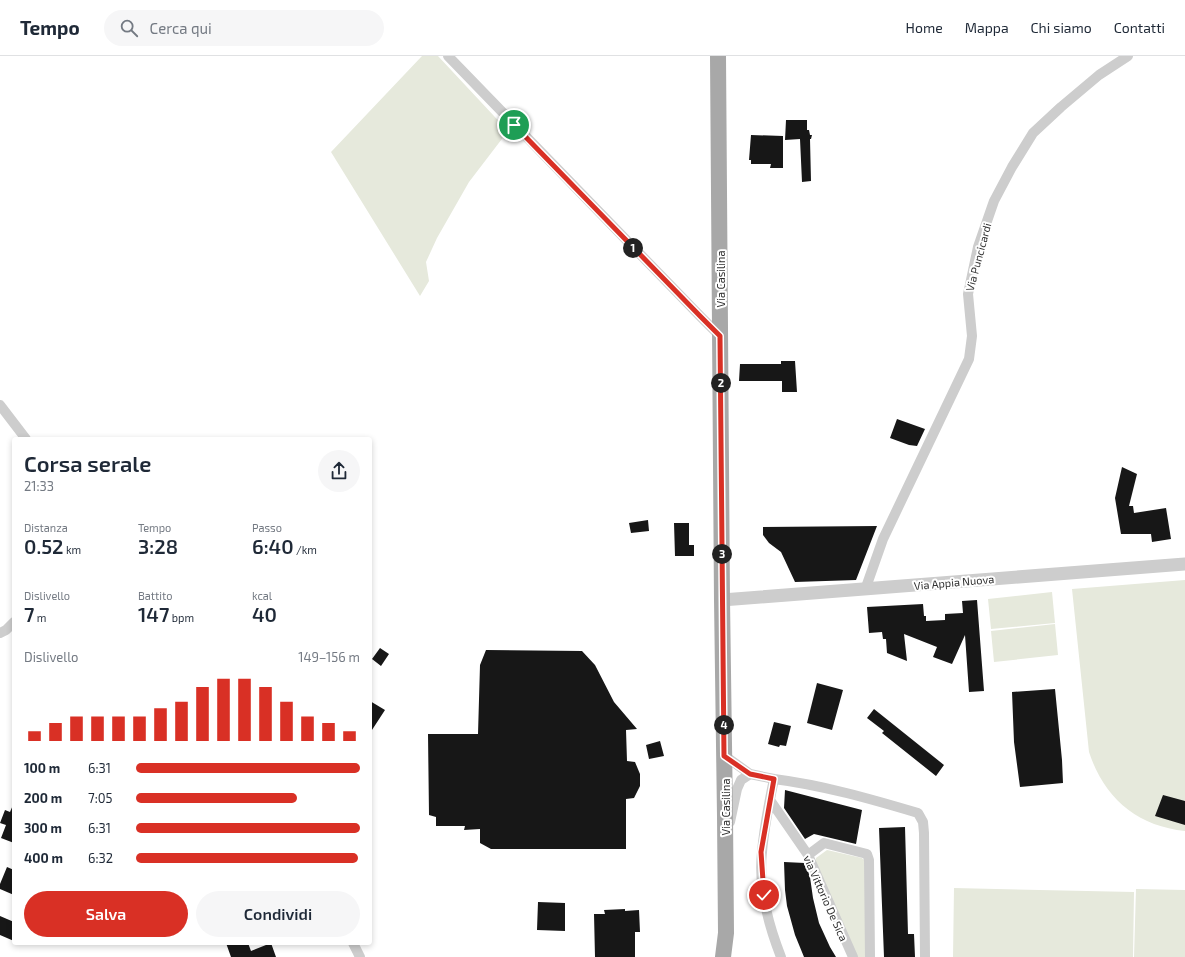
<!DOCTYPE html>
<html lang="it">
<head>
<meta charset="utf-8">
<style>
	:root { --surface:#fff; --page:#f6f6f7; --text:#1f2937; --muted:#747a83; --line:#e0e1e3; --accent:#d93025 }
	body { margin:0; font-family:"Exo 2",sans-serif; background:var(--page); color:var(--text); height:100vh; display:flex; flex-direction:column; font-size:15px; white-space:nowrap }
	* { box-sizing:border-box; margin:0 }
	p { font-size:13px; color:var(--muted) }
	.icon { flex:none; width:22px; height:22px; fill:none; stroke:currentColor; stroke-width:2; stroke-linecap:round; stroke-linejoin:round }
	.map { position:relative; flex:1; overflow:hidden }
	.sheet { position:absolute; left:12px; top:381px; width:360px; height:508px; display:flex; flex-direction:column; background:var(--surface); border-radius:4px; box-shadow:0 2px 6px #0003 }
	.sheet>* { flex:none }
	.pin { position:absolute; display:grid; place-items:center; width:34px; height:34px; color:#fff; margin:-17px; border:2px solid #fff; border-radius:50%; box-shadow:0 1px 4px #0007 }
	.km { position:absolute; width:20px; height:20px; margin:-10px; border-radius:50%; background:#222; color:#fff; font-size:11px; line-height:20px; text-align:center }
	.round { display:grid; place-items:center; flex:none; width:42px; height:42px; border-radius:21px; background:var(--page) }
	.summary { display:flex; align-items:center; justify-content:space-between; height:68px; padding:0 12px }
	h1 { font-size:22px; font-weight:600; line-height:30px }
	.metrics { display:grid; grid-template-columns:repeat(3,1fr); gap:6px; height:68px; padding:4px 12px }
	.metrics div { display:grid; align-content:center }
	.metrics b { font-size:20px; font-weight:600 }
	.metrics small { font-size:11px; font-weight:400 }
	.metrics p { font-size:11px }
	.chart { height:112px; padding:8px 12px }
	.chart p { display:flex; justify-content:space-between }
	.chart svg { width:100%; height:72px; margin-top:4px; stroke:var(--accent); stroke-width:6 }
	.button { display:flex; gap:8px; margin-top:auto; padding:8px 12px }
	.button a { flex:1; height:46px; border-radius:24px; background:var(--accent); color:#fff; font-size:16px; font-weight:600; line-height:46px; text-align:center }
	.button a+a { background:var(--page); color:var(--text) }
	ul { padding:0 12px; list-style:none; font-size:13px }
	li { display:grid; grid-template-columns:64px 48px 1fr; align-items:center; height:30px }
	li i { height:10px; border-radius:5px; background:var(--accent) }
	header { display:flex; align-items:center; gap:24px; box-sizing:border-box; height:56px; padding:0 20px; background:var(--surface); border-bottom:1px solid var(--line) }
	header strong { font-size:19px }
	nav { display:flex; gap:22px; margin-inline-start:auto; font-size:14px }
	.search { width:280px; height:36px; background:var(--page); display:flex; align-items:center; gap:10px; box-sizing:border-box; padding:0 14px; border-radius:22px; color:var(--muted); font-size:15px }
	.map>svg:first-child { display:block }
	.green { fill:#e6e9dc }
	.building { fill:#171717 }
	.lines { fill:none; stroke-linecap:round; stroke-linejoin:round }
	.minor { stroke:#cdcdcd; stroke-width:10 }
	.tertiary { stroke:#cdcdcd; stroke-width:13 }
	.primary { stroke:#a8a8a8; stroke-width:16 }
	.route-casing { stroke:#fff; stroke-width:8 }
	.route { stroke:#d93025; stroke-width:5 }
	.labels { text-anchor:middle; dominant-baseline:central; stroke-width:4; stroke-linejoin:round; paint-order:stroke }
	.street-label { font-size:11px; fill:#303030; stroke:#fff }
</style>
</head>
<body>
<header>
<strong>Tempo</strong>
<div class="search"><svg class="icon" aria-label="search" viewBox="0 0 24 24"><circle cx="10" cy="10" r="6"/><path d="M15 15l6 6"/></svg>Cerca qui</div>
<nav><a>Home</a><a>Mappa</a><a>Chi siamo</a><a>Contatti</a></nav>
</header>
<div class="map">
<svg width="1185" height="901" viewBox="0 0 1185 901">
	<rect width="100%" height="100%" fill="#fff"/>
	<path class="green" d="M422 0H438L508 75 469 126 437 182 426 206 429 225 420 240 331 96Z
		M1185 524V775C1137 770 1104 742 1089 696L1072 533Z
		M1052 536 1055 567 991 573 988 543Z
		M1055 568 1058 599 994 606 991 575Z
		M827 794 862 802 865 805 866 901H856L815 808 816 802Z
		M954 832 1134 836 1133 901H953Z
		M1136 833 1185 834V901H1134Z"/>
	<path class="building" d="M786 64H807V74H809L810 79H812L811 83H810L811 125 802 126 800 83 785 84Z
		M751 79 783 80V112H770L771 108H751V104H749Z
		M781 305H795L797 336H782V325H739L740 308H781Z
		M897 363 925 373 917 390 909 389 890 382Z
		M1122 411 1137 418 1129 450H1133L1134 457 1166 452 1171 483 1152 486 1151 478H1121L1115 442Z
		M648 464 649 475 631 477 629 467Z
		M674 467H689V489H694V500H675Z
		M877 470 856 524 795 526 781 496 769 487 763 479V471Z
		M977 544 984 635 969 636 965 579 952 608 933 601 937 591 904 578 907 605 887 597 886 583H883L882 576 869 577 867 551 923 548 924 560H926V565L945 564V558L963 557 962 545Z
		M380 592 389 598 381 610 372 603Z
		M486 594 582 595 595 609 614 646 637 673 626 674 627 705 635 706 640 718V730L634 742 626 743V793H491L480 787V773L464 774 465 770H436V761L429 759 428 678H478L480 609Z
		M817 627 843 634 832 674 807 667Z
		M1055 633 1062 704 1063 727 1020 731 1014 686 1012 636Z
		M370 645 385 654 370 677Z
		M874 653 944 709 936 720 882 677 884 675 867 662Z
		M774 666 791 670 786 690 780 689 779 691 768 688Z
		M660 685 664 700 649 703 646 689Z
		M785 734 862 754 856 788 814 778 805 783 784 752Z
		M1163 739 1185 745V769L1155 760Z
		M13 749H14V787L1 782 6 769 0 767 5 754 10 756Z
		M905 771 908 878H914L915 901H884L879 772Z
		M784 806 805 807 810 821 813 842 819 867 830 891 836 901H804L795 879 787 850 785 834Z
		M7 811 14 814V839L0 833V828Z
		M538 846 565 847V875L537 874Z
		M625 853V855L639 854 640 876H635V901H595L594 858H605L604 854Z
		M0 860 14 866V885L0 879Z
		M226 887H248L251 895 271 887 276 901H231Z"/>
	<g class="lines">
		<path class="minor" d="M448 0 701 261 720 280
			M0 349 26 383
			M865 534 883 483 969 303 972 280 968 238 978 191 994 145 1012 111 1033 77 1061 51 1099 19 1128 0
			M0 577 6 574 14 566
			M725 700 750 718 774 723C769 747 764 772 762 796 758 832 768 868 781 901
			M774 723C822 729 871 743 918 757L923 766 924 777 925 901
			M770 744 808 799 853 901
			M730 766 737 733 741 724 750 718
			M808 799 824 787 867 798 869 804 870 901
			M353 887 360 901"/>
		<path class="tertiary" d="M722 544 1185 508"/>
		<path class="primary" d="M718 0 722 544 725 760 726 877 723 901"/>
	</g>
	<g class="lines">
		<defs>
			<path id="route" d="M514 69 701 261 720 280 724 700 750 718 774 723 761 796 764 839"/>
		</defs>
		<use href="#route" class="route-casing"/>
		<use href="#route" class="route"/>
	</g>
	<g class="labels">
		<g class="street-label">
			<text transform="translate(978 201) rotate(-75)">Via Puncicardi</text>
			<text transform="translate(720 223) rotate(-90)">Via Casilina</text>
			<text transform="translate(954 526) rotate(-5)">Via Appia Nuova</text>
			<text transform="translate(725 751) rotate(-90)">Via Casilina</text>
			<text transform="translate(826 842) rotate(66)">via Vittorio De Sica</text>
		</g>
	</g>
</svg>
<div class="pin" style="left:514px;top:69px;background:#1e9e55"><svg class="icon" aria-label="arrive" viewBox="0 0 24 24"><path d="M6 21V4h12l-3 4 3 4H6"/></svg></div>
<div class="pin" style="left:764px;top:839px;background:#d93025"><svg class="icon" aria-label="check" viewBox="0 0 24 24"><path d="M5 12l5 5 9-10"/></svg></div>
<b class="km" style="left:633px;top:192px">1</b>
<b class="km" style="left:721px;top:327px">2</b>
<b class="km" style="left:722px;top:498px">3</b>
<b class="km" style="left:724px;top:669px">4</b>
<section class="sheet">
<div class="summary"><div><h1>Corsa serale</h1><p>21:33</p></div><a class="round"><svg class="icon" aria-label="share" viewBox="0 0 24 24"><path d="M12 15V3M7 8l5-5 5 5M5 13v7h14v-7"/></svg></a></div>
<div class="metrics">
<div><p>Distanza</p><b>0.52<small> km</small></b></div>
<div><p>Tempo</p><b>3:28</b></div>
<div><p>Passo</p><b>6:40<small> /km</small></b></div>
</div>
<div class="metrics">
<div><p>Dislivello</p><b>7<small> m</small></b></div>
<div><p>Battito</p><b>147<small> bpm</small></b></div>
<div><p>kcal</p><b>40</b></div>
</div>
<div class="chart"><p><span>Dislivello</span>149–156 m</p>
<svg viewBox="0 0 160 44" preserveAspectRatio="none"><path d="M5 44V38M15 44V33M25 44V29M35 44V29M45 44V29M55 44V29M65 44V24M75 44V20M85 44V11M95 44V6M105 44V6M115 44V11M125 44V20M135 44V29M145 44V33M155 44V38"/></svg>
</div>
<ul>
<li><b>100 m</b>6:31<i style="width:100%"></i></li>
<li><b>200 m</b>7:05<i style="width:72%"></i></li>
<li><b>300 m</b>6:31<i style="width:100%"></i></li>
<li><b>400 m</b>6:32<i style="width:99%"></i></li>
</ul>
<div class="button"><a>Salva</a><a>Condividi</a></div>
</section>
</div>
</body>
</html>
